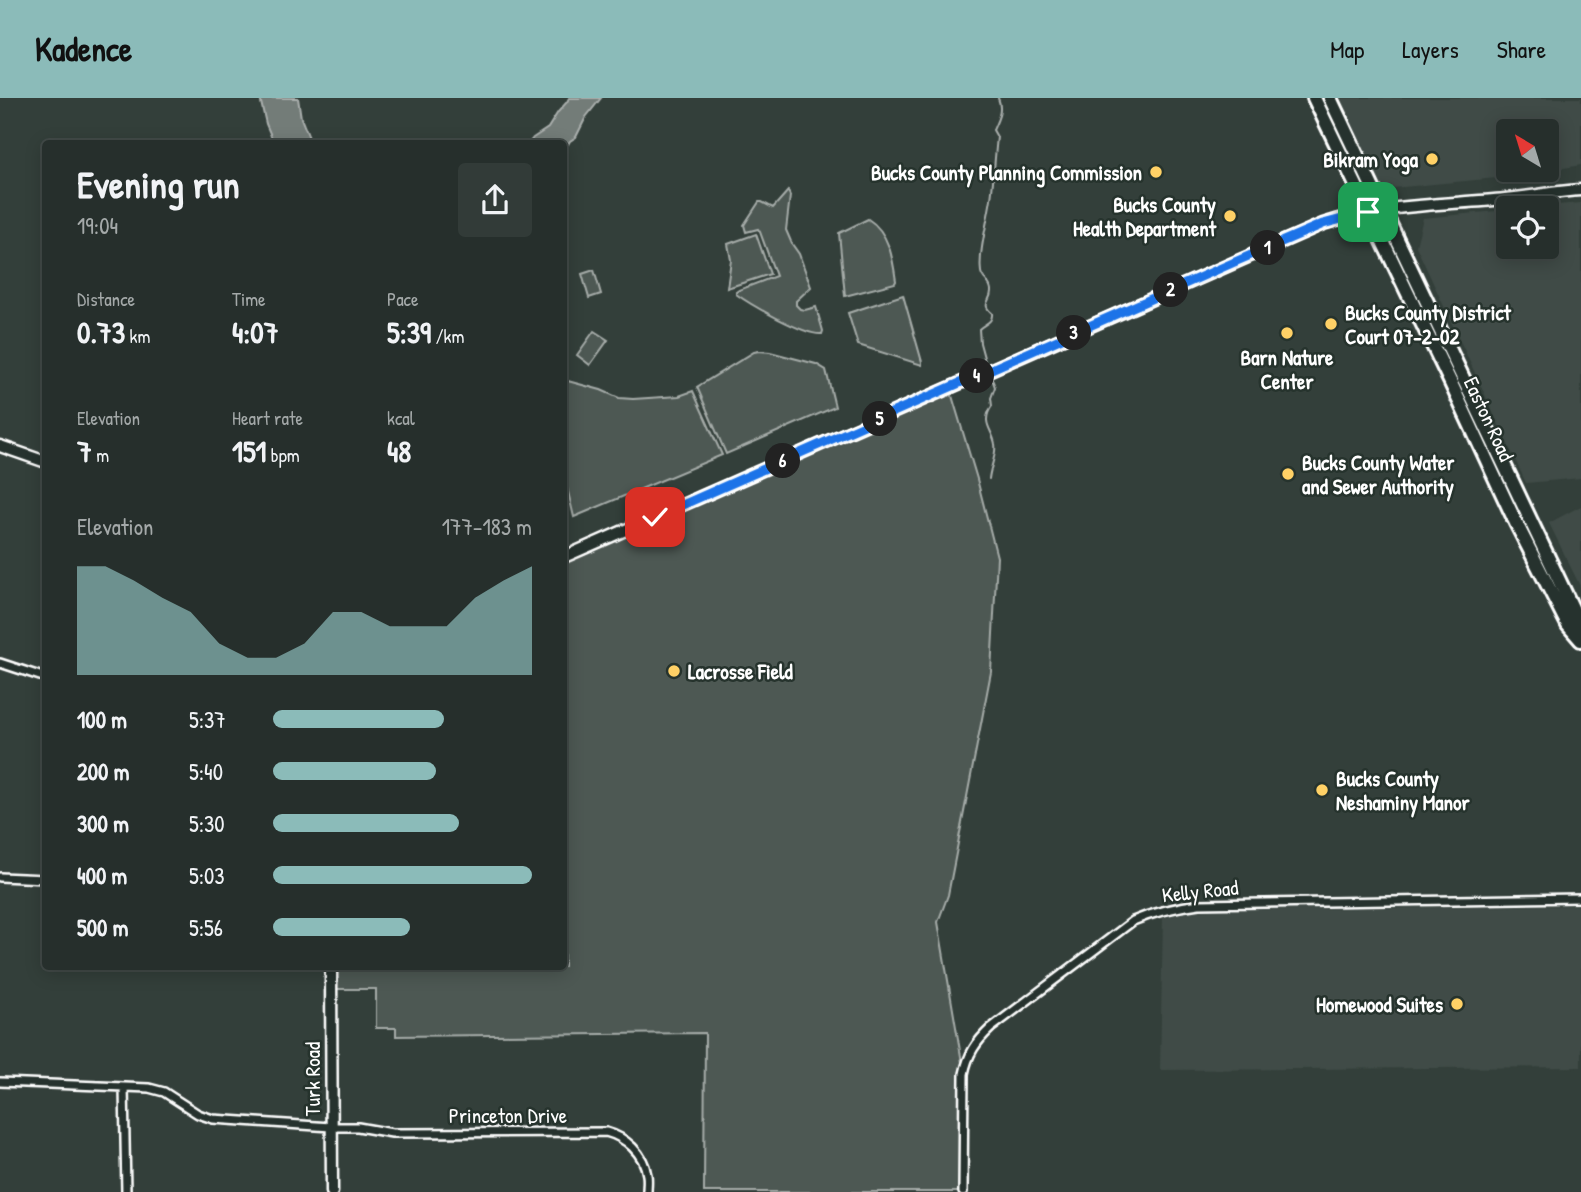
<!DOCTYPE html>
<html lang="en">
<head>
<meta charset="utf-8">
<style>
	:root { --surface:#262f2c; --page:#323b38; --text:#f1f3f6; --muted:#a4a9a9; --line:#424a48; --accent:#8bbbb9 }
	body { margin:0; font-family:"Patrick Hand",sans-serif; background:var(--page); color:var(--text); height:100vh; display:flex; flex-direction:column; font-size:26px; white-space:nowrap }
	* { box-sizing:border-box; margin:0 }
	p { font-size:23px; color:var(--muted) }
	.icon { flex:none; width:38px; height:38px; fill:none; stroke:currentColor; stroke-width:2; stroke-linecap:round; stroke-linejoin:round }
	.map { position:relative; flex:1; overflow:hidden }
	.side { position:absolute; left:42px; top:42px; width:525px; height:830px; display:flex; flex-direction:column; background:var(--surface); border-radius:7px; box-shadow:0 4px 18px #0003,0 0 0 2px var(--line) }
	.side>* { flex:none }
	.needle { width:46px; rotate:322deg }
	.controls { position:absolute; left:1496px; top:21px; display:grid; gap:14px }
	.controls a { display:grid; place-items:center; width:63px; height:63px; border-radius:7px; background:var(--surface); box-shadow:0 4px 18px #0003,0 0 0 2px var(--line); font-size:35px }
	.pin { position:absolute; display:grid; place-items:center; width:60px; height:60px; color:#fff; margin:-30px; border-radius:14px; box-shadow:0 4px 10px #0006 }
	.km { position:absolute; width:35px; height:35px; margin:-18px; border-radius:50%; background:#222; color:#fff; font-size:19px; line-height:35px; text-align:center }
	.round { display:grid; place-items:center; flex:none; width:74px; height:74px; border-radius:7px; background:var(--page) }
	.head { display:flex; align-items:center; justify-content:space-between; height:119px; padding:0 35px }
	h1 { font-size:38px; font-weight:700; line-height:52px }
	.metrics { display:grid; grid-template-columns:repeat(3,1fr); gap:10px; height:119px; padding:7px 35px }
	.metrics div { display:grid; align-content:center }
	.metrics b { font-size:30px; font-weight:700 }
	.metrics small { font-size:19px; font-weight:400 }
	.metrics p { font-size:19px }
	.chart { height:196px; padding:14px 35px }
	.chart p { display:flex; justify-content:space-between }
	.chart svg { width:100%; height:126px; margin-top:7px; fill:var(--accent); opacity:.7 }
	ul { padding:0 35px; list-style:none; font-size:23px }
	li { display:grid; grid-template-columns:112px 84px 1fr; align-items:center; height:52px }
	li i { height:18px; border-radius:9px; background:var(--accent) }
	header { display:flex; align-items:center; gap:42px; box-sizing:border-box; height:98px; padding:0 35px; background:var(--accent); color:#111 }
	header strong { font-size:33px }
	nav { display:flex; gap:38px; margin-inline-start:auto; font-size:24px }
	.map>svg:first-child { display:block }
	.built { fill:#404c47; fill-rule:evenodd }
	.green { fill:#4d5853; stroke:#a6aca9; stroke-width:2 }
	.water { fill:#737b78; stroke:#abb0ae; stroke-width:2 }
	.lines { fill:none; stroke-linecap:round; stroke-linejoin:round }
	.stream { stroke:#abb0ae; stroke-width:2 }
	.street-casing { stroke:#fff; stroke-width:12 }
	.secondary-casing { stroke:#fff; stroke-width:15 }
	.highway-casing { stroke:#fff; stroke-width:18 }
	.street { stroke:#26332d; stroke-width:7 }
	.secondary { stroke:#26332d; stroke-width:10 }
	.highway { stroke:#26332d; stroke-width:12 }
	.route-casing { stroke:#fff; stroke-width:14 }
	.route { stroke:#1a73e8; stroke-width:9 }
	.poi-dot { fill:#ffd166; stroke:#26332d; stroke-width:2.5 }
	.labels { text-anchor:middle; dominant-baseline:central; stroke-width:5; stroke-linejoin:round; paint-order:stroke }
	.poi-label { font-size:21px; font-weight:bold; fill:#fff; stroke:#26332d; text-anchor:end }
	.street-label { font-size:21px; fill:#fff; stroke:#26332d }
</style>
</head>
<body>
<header>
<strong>Kadence</strong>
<nav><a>Map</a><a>Layers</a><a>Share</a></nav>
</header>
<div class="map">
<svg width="1581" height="1094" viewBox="0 0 1581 1094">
	<rect width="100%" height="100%" fill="#333f3a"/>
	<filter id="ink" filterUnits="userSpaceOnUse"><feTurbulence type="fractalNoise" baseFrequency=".0143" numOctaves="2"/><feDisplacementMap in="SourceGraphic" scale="14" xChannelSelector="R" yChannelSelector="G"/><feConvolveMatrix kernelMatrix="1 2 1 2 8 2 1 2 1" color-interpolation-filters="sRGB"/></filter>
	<g filter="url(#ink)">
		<path class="built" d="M1340 0H1581V67L1517 78 1382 91ZM1508 33H1547V72H1508Z
			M1581 105V380L1526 385 1416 148 1423 120 1508 112V149H1547V110H1522Z
			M1581 408V490L1549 425Z
			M1581 807V969L1160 972 1163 820 1189 813 1210 812Z"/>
		<path class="green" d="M788 93 790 98 786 132 792 146 799 156 811 189 796 203V207L800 211 805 212 816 209 823 233 822 236C805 238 751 207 736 196V194L739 192 776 178 760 134 758 131 746 134 744 127 759 104H762L773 110Z
			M868 121C889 134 893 161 896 183L895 185 845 198 839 135Z
			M756 136 770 176 727 190 731 162 728 146Z
			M594 172 601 196 589 200 582 176Z
			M903 197 922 264V267L858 247 848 215Z
			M594 233 608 242 590 267 577 257Z
			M759 253 770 254 816 266 826 272 835 309 726 356 697 289 754 254Z
			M564 282 601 292 619 300 633 301 679 298 693 293 722 357 574 419 564 377Z
			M950 291 977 381 997 459 991 574 948 797 938 824 964 976 963 1094H704L705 935 396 938V930H376V891H333V868H564V459Z"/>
		<path class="water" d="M260 0H298L301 20 311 45H274L266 26Z
			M569 0H601L586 19 576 39 570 43 564 53V46L529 45 533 40 548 30 558 14 567 4Z"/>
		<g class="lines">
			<path class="stream" d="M986 267 980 245 979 231C985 225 993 225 992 215 980 205 992 204 991 192 990 183 982 182 981 174 978 153 990 116 992 93 994 75 995 57 997 39L993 32C998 21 1003 12 998 0
				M989 381C990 369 997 357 995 346 993 332 980 325 992 308L991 300 995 289 991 278"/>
			<defs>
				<path id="street" d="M0 565 46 580
					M0 779 46 781
					M0 984 149 990 164 994 198 1016 213 1021 331 1029H358L392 1035 606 1034C625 1039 644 1055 647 1077 648 1082 647 1088 647 1094
					M124 989 126 1094
					M963 1094 964 976C968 956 976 944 991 930L1133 823C1154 814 1176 809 1199 806L1581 800"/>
				<path id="secondary" d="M0 348 46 364
					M564 459 1323 126C1381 106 1444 107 1505 101 1531 99 1556 93 1581 92
					M331 868 332 1094"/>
				<path id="highway" d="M1314 0 1450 283 1516 425 1568 527 1581 542
					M1330 0 1576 518 1579 525 1580 540"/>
			</defs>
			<use href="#street" class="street-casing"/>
			<use href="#secondary" class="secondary-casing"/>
			<use href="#highway" class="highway-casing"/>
			<use href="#street" class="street"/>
			<use href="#secondary" class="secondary"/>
			<use href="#highway" class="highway"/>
		</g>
	</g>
	<g class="lines" filter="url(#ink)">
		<defs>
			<path id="route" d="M655 419 1237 163 1323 126 1368 114"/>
		</defs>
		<use href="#route" class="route-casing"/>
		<use href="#route" class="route"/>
	</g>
	<g class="poi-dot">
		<circle cx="1432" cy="61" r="7"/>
		<circle cx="1156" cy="74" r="7"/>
		<circle cx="1230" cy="118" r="7"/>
		<circle cx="1331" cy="226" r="7"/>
		<circle cx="1287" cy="235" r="7"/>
		<circle cx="1288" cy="376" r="7"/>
		<circle cx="674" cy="573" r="7"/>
		<circle cx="1322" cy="692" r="7"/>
		<circle cx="1457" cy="906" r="7"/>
	</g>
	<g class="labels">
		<g class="poi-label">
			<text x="1418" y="61">Bikram Yoga</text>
			<text x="1142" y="74">Bucks County Planning Commission</text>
			<text x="1216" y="106">Bucks County<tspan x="1216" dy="24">Health Department</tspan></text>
			<text x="1345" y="214" text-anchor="start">Bucks County District<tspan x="1345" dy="24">Court 07-2-02</tspan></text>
			<text x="1287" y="259" text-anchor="middle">Barn Nature<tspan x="1287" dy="24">Center</tspan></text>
			<text x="1302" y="364" text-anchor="start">Bucks County Water<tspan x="1302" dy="24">and Sewer Authority</tspan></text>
			<text x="688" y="573" text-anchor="start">Lacrosse Field</text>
			<text x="1336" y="680" text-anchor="start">Bucks County<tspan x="1336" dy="24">Neshaminy Manor</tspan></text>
			<text x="1443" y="906">Homewood Suites</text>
		</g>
		<g class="street-label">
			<text transform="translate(1489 321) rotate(65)">Easton Road</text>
			<text transform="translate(1200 793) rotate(-6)">Kelly Road</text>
			<text transform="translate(312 981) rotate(-90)">Turk Road</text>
			<text x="508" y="1017">Princeton Drive</text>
		</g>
	</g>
</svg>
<div class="controls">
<a><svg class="needle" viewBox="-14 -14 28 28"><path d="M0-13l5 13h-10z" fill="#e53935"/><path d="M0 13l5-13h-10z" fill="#a4a9a9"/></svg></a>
<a><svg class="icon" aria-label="locate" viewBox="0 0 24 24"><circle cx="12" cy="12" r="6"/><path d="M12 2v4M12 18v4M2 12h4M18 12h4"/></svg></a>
</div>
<div class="pin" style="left:1368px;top:114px;background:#1e9e55"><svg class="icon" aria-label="arrive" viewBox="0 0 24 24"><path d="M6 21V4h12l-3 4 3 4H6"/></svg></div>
<div class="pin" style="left:655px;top:419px;background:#d93025"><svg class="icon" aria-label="check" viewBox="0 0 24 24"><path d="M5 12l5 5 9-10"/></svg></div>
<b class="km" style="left:1268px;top:150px">1</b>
<b class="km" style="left:1171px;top:192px">2</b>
<b class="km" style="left:1074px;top:235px">3</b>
<b class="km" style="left:977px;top:278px">4</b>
<b class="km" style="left:880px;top:321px">5</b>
<b class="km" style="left:783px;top:363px">6</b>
<section class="side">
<div class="head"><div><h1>Evening run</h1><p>19:04</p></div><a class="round"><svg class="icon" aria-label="share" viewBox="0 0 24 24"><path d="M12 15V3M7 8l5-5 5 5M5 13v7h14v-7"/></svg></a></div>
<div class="metrics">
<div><p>Distance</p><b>0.73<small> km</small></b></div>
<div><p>Time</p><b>4:07</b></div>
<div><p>Pace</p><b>5:39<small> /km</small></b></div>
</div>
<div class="metrics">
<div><p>Elevation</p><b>7<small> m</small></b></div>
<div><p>Heart rate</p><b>151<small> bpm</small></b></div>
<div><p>kcal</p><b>48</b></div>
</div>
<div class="chart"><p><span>Elevation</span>177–183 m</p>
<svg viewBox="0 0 160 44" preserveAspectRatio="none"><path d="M0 44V6L10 6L20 11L30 17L40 22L50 33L60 38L70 38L80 33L90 22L100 22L110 27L120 27L130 27L140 17L150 11L160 6V44z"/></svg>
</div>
<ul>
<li><b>100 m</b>5:37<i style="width:66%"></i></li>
<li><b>200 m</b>5:40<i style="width:63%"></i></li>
<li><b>300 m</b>5:30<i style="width:72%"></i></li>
<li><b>400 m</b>5:03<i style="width:100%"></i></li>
<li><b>500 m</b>5:56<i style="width:53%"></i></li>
</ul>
</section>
</div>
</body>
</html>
